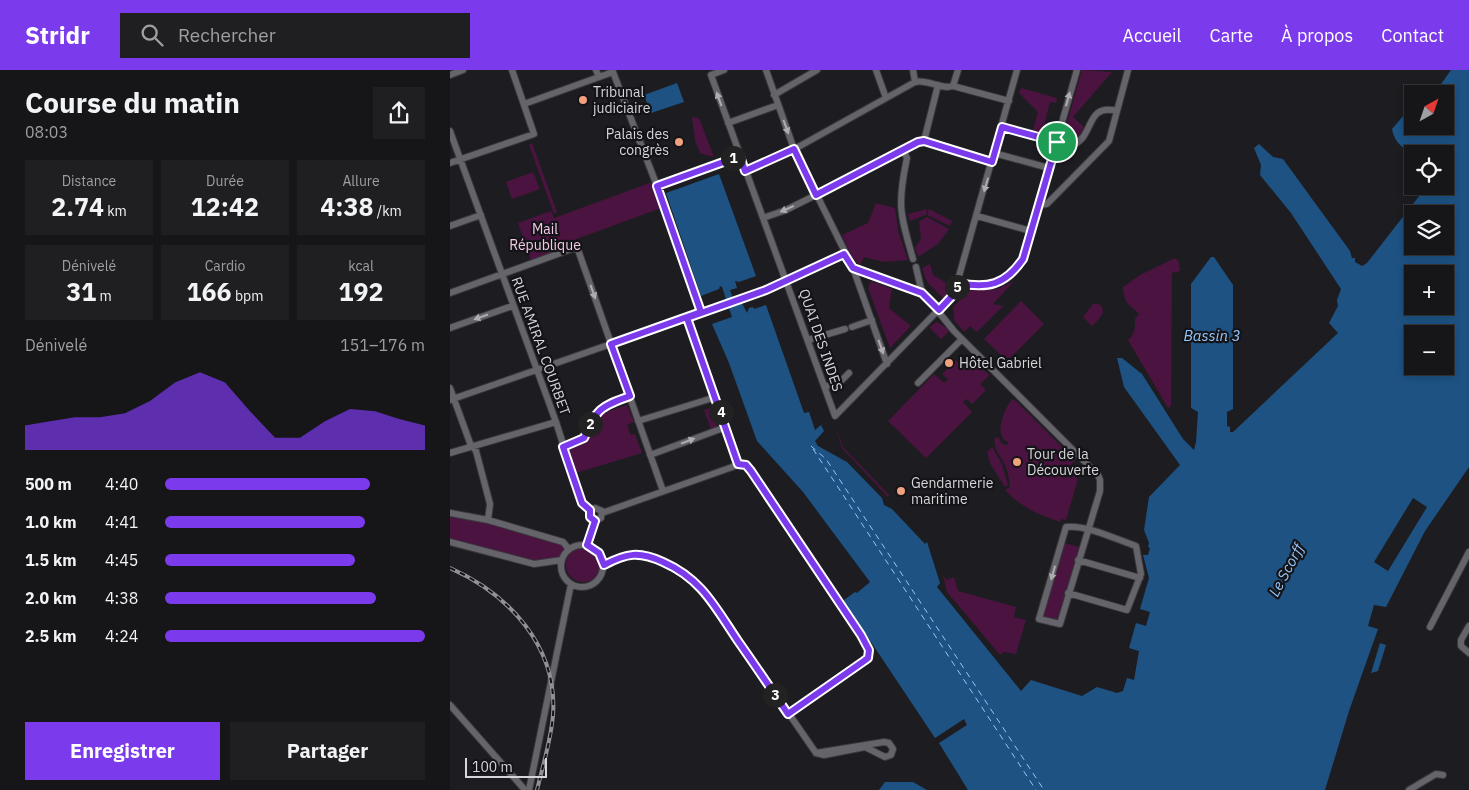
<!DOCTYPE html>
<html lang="fr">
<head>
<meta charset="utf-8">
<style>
	:root { --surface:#161619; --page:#1f1f22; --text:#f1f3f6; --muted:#9e9fa2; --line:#353538; --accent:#7c3aed }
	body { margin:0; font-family:"IBM Plex Sans",sans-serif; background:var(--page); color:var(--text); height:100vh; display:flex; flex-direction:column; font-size:19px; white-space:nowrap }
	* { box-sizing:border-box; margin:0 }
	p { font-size:16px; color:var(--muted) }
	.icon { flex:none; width:28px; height:28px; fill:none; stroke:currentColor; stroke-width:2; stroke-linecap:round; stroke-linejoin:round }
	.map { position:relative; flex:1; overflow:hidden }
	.details { display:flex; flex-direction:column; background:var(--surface); width:450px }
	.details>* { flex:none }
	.needle { width:32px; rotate:40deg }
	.controls { position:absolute; left:954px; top:15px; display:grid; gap:10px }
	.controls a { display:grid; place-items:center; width:50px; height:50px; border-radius:0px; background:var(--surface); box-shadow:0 2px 8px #0003,0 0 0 1px var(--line); font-size:25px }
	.scale { position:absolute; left:15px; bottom:12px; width:82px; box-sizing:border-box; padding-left:5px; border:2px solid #d6d6d9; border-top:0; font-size:14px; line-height:18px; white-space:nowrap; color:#d6d6d9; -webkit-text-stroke:4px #141418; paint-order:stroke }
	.pin { position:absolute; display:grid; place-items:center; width:42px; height:42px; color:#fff; margin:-21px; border:2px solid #fff; border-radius:50%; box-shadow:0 1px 5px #0007 }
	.km { position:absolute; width:25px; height:25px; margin:-12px; border-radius:50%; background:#222; color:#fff; font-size:14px; line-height:25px; text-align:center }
	.round { display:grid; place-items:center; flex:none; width:52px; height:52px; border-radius:0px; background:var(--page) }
	.overview { display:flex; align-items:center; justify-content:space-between; height:85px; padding:0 25px }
	h1 { font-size:28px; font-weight:700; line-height:38px }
	.stats { display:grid; grid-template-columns:repeat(3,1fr); gap:8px; height:85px; padding:5px 25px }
	.stats div { display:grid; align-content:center; border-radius:0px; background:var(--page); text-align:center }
	.stats b { font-size:25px; font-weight:700 }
	.stats small { font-size:14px; font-weight:400 }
	.stats p { font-size:14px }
	.chart { height:140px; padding:10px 25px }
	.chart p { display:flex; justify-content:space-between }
	.chart svg { width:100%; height:90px; margin-top:5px; fill:var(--accent); opacity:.7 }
	.cta { display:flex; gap:10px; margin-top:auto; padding:10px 25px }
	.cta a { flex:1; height:58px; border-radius:0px; background:var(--accent); color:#fff; font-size:20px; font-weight:700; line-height:58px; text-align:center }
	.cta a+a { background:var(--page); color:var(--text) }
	ul { padding:0 25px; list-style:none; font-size:16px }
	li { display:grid; grid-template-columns:80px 60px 1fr; align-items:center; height:38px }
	li i { height:12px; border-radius:6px; background:var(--accent) }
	header { display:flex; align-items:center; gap:30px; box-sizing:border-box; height:70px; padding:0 25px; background:var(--accent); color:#fff }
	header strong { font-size:24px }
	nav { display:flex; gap:28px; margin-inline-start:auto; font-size:18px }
	.search { width:350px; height:45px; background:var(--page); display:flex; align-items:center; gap:12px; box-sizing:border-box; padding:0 18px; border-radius:0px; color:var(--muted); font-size:19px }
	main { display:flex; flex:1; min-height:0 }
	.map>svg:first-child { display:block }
	.green { fill:#4b133f }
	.water { fill:#1d5283; fill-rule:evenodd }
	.pier { fill:#1d1d21 }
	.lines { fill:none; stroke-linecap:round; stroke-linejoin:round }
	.ferry { stroke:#94c6fb; stroke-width:1; stroke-dasharray:6 5; stroke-linecap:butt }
	.minor-casing { stroke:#39393c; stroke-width:8 }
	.minor { stroke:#65646a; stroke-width:6 }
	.rail-casing { stroke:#919195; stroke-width:4 }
	.rail { stroke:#141418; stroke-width:2; stroke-dasharray:5.5; stroke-linecap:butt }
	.oneway { fill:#aeaeb2 }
	.route-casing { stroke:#fff; stroke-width:10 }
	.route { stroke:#7c3aed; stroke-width:6 }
	.poi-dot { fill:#f2a17e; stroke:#141418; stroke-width:2 }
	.labels { text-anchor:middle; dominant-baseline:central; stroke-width:4.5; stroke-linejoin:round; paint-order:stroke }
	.poi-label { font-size:14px; fill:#d6d6d9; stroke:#141418; text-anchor:start }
	.park-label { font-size:14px; fill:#f4c9e7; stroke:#141418 }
	.street-label { font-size:14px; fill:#d6d6d9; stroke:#141418 }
	.water-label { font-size:15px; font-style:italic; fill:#94c6fb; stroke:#141418 }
</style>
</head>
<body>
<header>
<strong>Stridr</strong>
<div class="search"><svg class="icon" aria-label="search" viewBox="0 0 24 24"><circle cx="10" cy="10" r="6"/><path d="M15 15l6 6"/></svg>Rechercher</div>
<nav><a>Accueil</a><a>Carte</a><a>À propos</a><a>Contact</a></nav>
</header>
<main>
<section class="details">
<div class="overview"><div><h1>Course du matin</h1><p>08:03</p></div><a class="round"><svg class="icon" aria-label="share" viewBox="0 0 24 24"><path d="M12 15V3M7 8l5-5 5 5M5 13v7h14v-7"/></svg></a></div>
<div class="stats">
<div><p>Distance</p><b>2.74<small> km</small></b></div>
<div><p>Durée</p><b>12:42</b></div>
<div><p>Allure</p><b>4:38<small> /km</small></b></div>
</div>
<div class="stats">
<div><p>Dénivelé</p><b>31<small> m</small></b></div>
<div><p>Cardio</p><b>166<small> bpm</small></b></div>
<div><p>kcal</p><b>192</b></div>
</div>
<div class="chart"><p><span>Dénivelé</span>151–176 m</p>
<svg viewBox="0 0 160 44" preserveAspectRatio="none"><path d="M0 44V32L10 30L20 28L30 28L40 26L50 20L60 11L70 6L80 11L90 25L100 38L110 38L120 30L130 24L140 25L150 29L160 32V44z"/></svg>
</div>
<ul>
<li><b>500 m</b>4:40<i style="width:79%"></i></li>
<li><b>1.0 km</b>4:41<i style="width:77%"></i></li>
<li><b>1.5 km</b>4:45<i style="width:73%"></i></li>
<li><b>2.0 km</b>4:38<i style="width:81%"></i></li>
<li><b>2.5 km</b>4:24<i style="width:100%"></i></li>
</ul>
<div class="cta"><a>Enregistrer</a><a>Partager</a></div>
</section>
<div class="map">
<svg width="1019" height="720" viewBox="0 0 1019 720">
	<rect width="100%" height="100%" fill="#1d1d21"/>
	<path class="green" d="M632 0 662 2 623 47 634 57 629 68 624 71 613 67Z
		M571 18 607 28 606 33 600 32 592 63 583 60 588 42 569 23Z
		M242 47 249 48 264 87 249 83 250 82 245 71Z
		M82 73 107 142 104 144 79 75Z
		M83 102 90 119 62 129 56 112Z
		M205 111 214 137 124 170 127 177 82 194 68 153 101 141 104 148Z
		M426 133 445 138 448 160 458 190 434 192 414 187 410 195 402 187 392 165 418 153Z
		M477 139 476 145 460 151 458 144Z
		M479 139 502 151 500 156 477 145Z
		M477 147 499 159 488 174 468 187 465 178 471 169 469 151Z
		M725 188 729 192 730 201 722 203 721 335 718 338 678 270C685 265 685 258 685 249L689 244C679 233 674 235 673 217L690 205Z
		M480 194 483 205 500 215 501 220 494 229 477 212 472 198Z
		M421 211 442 219 439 238 461 256 440 278 418 218Z
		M564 211 543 234 553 236 527 262 520 256 514 262 504 250 503 237 521 220 548 219Z
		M571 231 594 254 557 291 534 269Z
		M643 234H649C658 242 649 249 642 256L633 247Z
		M487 252 500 260 491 269 479 257Z
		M521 286 529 297 540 305 530 314 536 320 522 334 517 329 513 332 522 342 476 388 438 351 484 304 494 313 498 309 492 304 506 290 512 296Z
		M562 329 567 332 625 390 619 397 628 409 616 450 611 449 610 452C587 444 572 438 555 420L560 417C559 409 558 400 554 393 549 383 543 379 545 367L549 368 552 374 558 375V372C543 367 554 339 562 329Z
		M177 335 184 352 177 355 181 365 185 364 192 383 126 403 118 377 137 369 148 345Z
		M260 338 267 356 261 359 254 340Z
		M385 354 393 377 439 425 438 427 392 378Z
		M542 377 552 394 558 415 555 417 541 395 537 382Z
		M0 443 113 472 118 478 112 490 84 494 0 472Z
		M614 473 629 477 607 551 592 546Z
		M116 495a17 17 0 1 1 34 0a17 17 0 1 1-34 0Z
		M493 505 496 510 504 507 508 521 566 537 564 547 576 550 566 584 554 582 550 585 497 522Z"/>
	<path class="water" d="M1001 0H1019V397L975 461 936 537 924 535 918 556 928 559 899 641 875 720H518L489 673 517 655 514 649 485 668 395 533 394 530 405 522 407 523 420 512 353 422 307 371 279 293 262 254 282 247 272 217 270 216 269 219 251 226 216 123 269 104 306 206 289 212 285 211 287 218 280 220 285 235 292 233 297 243 299 238 303 237 304 239 316 235 354 343 359 342 365 360 371 355 374 361 365 371 368 376 397 392 432 428 434 435 442 439 475 474 477 472 490 513 487 517 571 621 581 610 632 626 647 617 667 623 673 621 677 608 684 610 689 581 679 578 686 553 696 556 700 542 690 539 699 508 693 485H698L700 478 698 477 699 473 694 460 699 427 730 395 674 317 667 288H672L692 304 733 369 744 380 746 372 748 342 741 338V214L761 187H764L783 215V339L777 342V356L780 357V362H783L888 263 879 253 888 236 887 230 891 219 841 143 810 105 811 95 804 78 809 74 823 87 833 89 900 181 902 188H905V192L912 196 917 193 977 116H995V84C974 84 947 86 942 59L955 44 962 52V56H995V24H984ZM962 144H995V176H962ZM962 204H995V236H962ZM962 264H995V296H962Z
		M227 13 234 32 201 43 194 25Z
		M930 573 936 575 928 601 921 603Z
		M435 712H463L477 720H429Z"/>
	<path class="pier" d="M963 428 977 437 938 501 924 492Z"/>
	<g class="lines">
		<path class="ferry" d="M361 376 376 389 594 720
			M363 379 586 720"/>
		<defs>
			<path id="minor" d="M146 0 149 7
				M274 0 261 5 385 346 504 224 567 0
				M316 0 344 79 403 198 437 294
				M426 0 436 28
				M463 0 465 12
				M0 5 13 0
				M503 16 508 0
				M324 25 367 0
				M74 34 163 2 207 116 251 243
				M278 53 328 35
				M551 57 623 75C645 66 635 33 667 41
				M0 61 106 352 132 433 140 441
				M474 71 542 92
				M474 71 488 15
				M453 80 457 88C447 134 450 144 463 189
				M544 83 599 98
				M0 93 84 64 62 0
				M295 101 350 76 465 12C478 9 491 20 503 16L559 31
				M207 116 290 86
				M588 135 597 134 659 71 678 0
				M527 146 581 161
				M313 148 336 140 474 71
				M0 156 31 145
				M466 197 472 223
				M403 198 474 224 504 261 648 405 650 410V421L610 554 589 549 616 457C638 455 665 469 686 476L691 504 677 540 618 523
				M508 213C539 219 555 215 573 189L627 0
				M0 223 127 177 213 421
				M237 247 288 395
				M402 257 422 250
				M0 258 62 236
				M358 270 395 259
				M468 313 512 269
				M375 317 391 311 399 303
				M0 318 20 373 26 381 40 434 38 450
				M0 330 316 220 394 184
				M188 351 266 327
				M113 377 134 368C147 339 149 337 179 326
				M0 383 106 352
				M200 385 276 357
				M140 441 145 438 152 441 151 448 145 451
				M0 443 38 450 113 472 118 478
				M152 443 288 395H296L411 565 419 580 418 588 414 591 338 644
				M0 472 84 494 112 490
				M111 496a21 21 0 1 1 42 0a21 21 0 1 1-42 0Z
				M137 475 145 451
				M628 490 690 508
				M154 495C165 489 179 482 191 484 220 488 244 509 261 531L366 683 374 685 415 677 435 687 441 685 443 679 439 673 434 672 366 683
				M1019 556 1011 570V576L1019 583
				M980 557 1019 482
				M0 635 75 720
				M79 720 121 514
				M959 720 986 704 993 705"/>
		</defs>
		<use href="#minor" class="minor-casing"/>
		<use href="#minor" class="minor"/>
		<defs>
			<path id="rail" d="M0 498C59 524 108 577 103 645 101 670 93 695 87 720"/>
		</defs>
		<use href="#rail" class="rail-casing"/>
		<use href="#rail" class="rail"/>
	</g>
	<defs><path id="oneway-solid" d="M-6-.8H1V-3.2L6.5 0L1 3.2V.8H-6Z" transform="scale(1.25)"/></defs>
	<g class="oneway">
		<use href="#oneway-solid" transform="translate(269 29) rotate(-110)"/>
		<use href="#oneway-solid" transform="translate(618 29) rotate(-74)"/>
		<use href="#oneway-solid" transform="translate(336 57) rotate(70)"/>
		<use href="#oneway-solid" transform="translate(536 115) rotate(106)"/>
		<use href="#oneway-solid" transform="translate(337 139) rotate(156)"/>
		<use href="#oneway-solid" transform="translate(143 222) rotate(70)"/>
		<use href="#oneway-solid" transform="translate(31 247) rotate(161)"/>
		<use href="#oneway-solid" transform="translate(431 277) rotate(70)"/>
		<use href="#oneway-solid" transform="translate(238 371) rotate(-21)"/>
		<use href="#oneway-solid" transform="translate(603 503) rotate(106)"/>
	</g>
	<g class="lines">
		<defs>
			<path id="route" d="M607 72 552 57 542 92 474 71 468 72 366 125 344 79 295 101 290 86 207 116 251 242 161 274 180 326C149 337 147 339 134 368L113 377 132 433 140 440V447L145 451 137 475 149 483 154 495C177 483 189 481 213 492 252 509 265 537 288 571 305 595 321 619 338 644L414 591 418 588 419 580 411 565 301 401 296 395 288 394 237 248 316 220 394 184 403 198 472 223 489 240 504 224 508 213C538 219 555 215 573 189L607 72"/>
		</defs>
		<use href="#route" class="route-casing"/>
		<use href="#route" class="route"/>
	</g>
	<g class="poi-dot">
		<circle cx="133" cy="30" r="5"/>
		<circle cx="229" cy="72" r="5"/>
		<circle cx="499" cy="293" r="5"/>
		<circle cx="567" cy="392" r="5"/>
		<circle cx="451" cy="421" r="5"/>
	</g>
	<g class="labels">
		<g class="poi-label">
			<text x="143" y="22">Tribunal<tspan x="143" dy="16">judiciaire</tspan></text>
			<text x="219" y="64" text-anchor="end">Palais des<tspan x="219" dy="16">congrès</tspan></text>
			<text x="509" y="293">Hôtel Gabriel</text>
			<text x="577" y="384">Tour de la<tspan x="577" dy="16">Découverte</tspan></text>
			<text x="461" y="413">Gendarmerie<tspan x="461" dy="16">maritime</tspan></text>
		</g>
		<g class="park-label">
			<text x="95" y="159">Mail<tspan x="95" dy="16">République</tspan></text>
		</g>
		<g class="street-label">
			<text transform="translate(371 270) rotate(71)">QUAI DES INDES</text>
			<text transform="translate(91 276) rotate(70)">RUE AMIRAL COURBET</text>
		</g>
		<g class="water-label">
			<text x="762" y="265">Bassin 3</text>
			<text transform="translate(836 500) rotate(-62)">Le Scorff</text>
		</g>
	</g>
</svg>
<div class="controls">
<a><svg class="needle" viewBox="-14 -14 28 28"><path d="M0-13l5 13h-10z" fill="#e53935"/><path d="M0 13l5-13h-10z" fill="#9e9fa2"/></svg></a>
<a><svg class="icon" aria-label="locate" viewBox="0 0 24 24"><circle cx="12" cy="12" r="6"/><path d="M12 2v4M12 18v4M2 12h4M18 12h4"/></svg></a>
<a><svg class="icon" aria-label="layers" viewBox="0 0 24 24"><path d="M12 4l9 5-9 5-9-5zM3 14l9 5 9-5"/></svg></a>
<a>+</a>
<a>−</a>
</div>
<div class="scale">100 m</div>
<div class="pin" style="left:607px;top:72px;background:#1e9e55"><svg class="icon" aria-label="arrive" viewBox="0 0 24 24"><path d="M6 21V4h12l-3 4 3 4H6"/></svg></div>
<b class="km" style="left:283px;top:88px">1</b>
<b class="km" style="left:140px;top:354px">2</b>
<b class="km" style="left:325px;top:625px">3</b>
<b class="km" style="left:271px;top:342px">4</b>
<b class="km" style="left:507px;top:217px">5</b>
</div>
</main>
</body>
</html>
